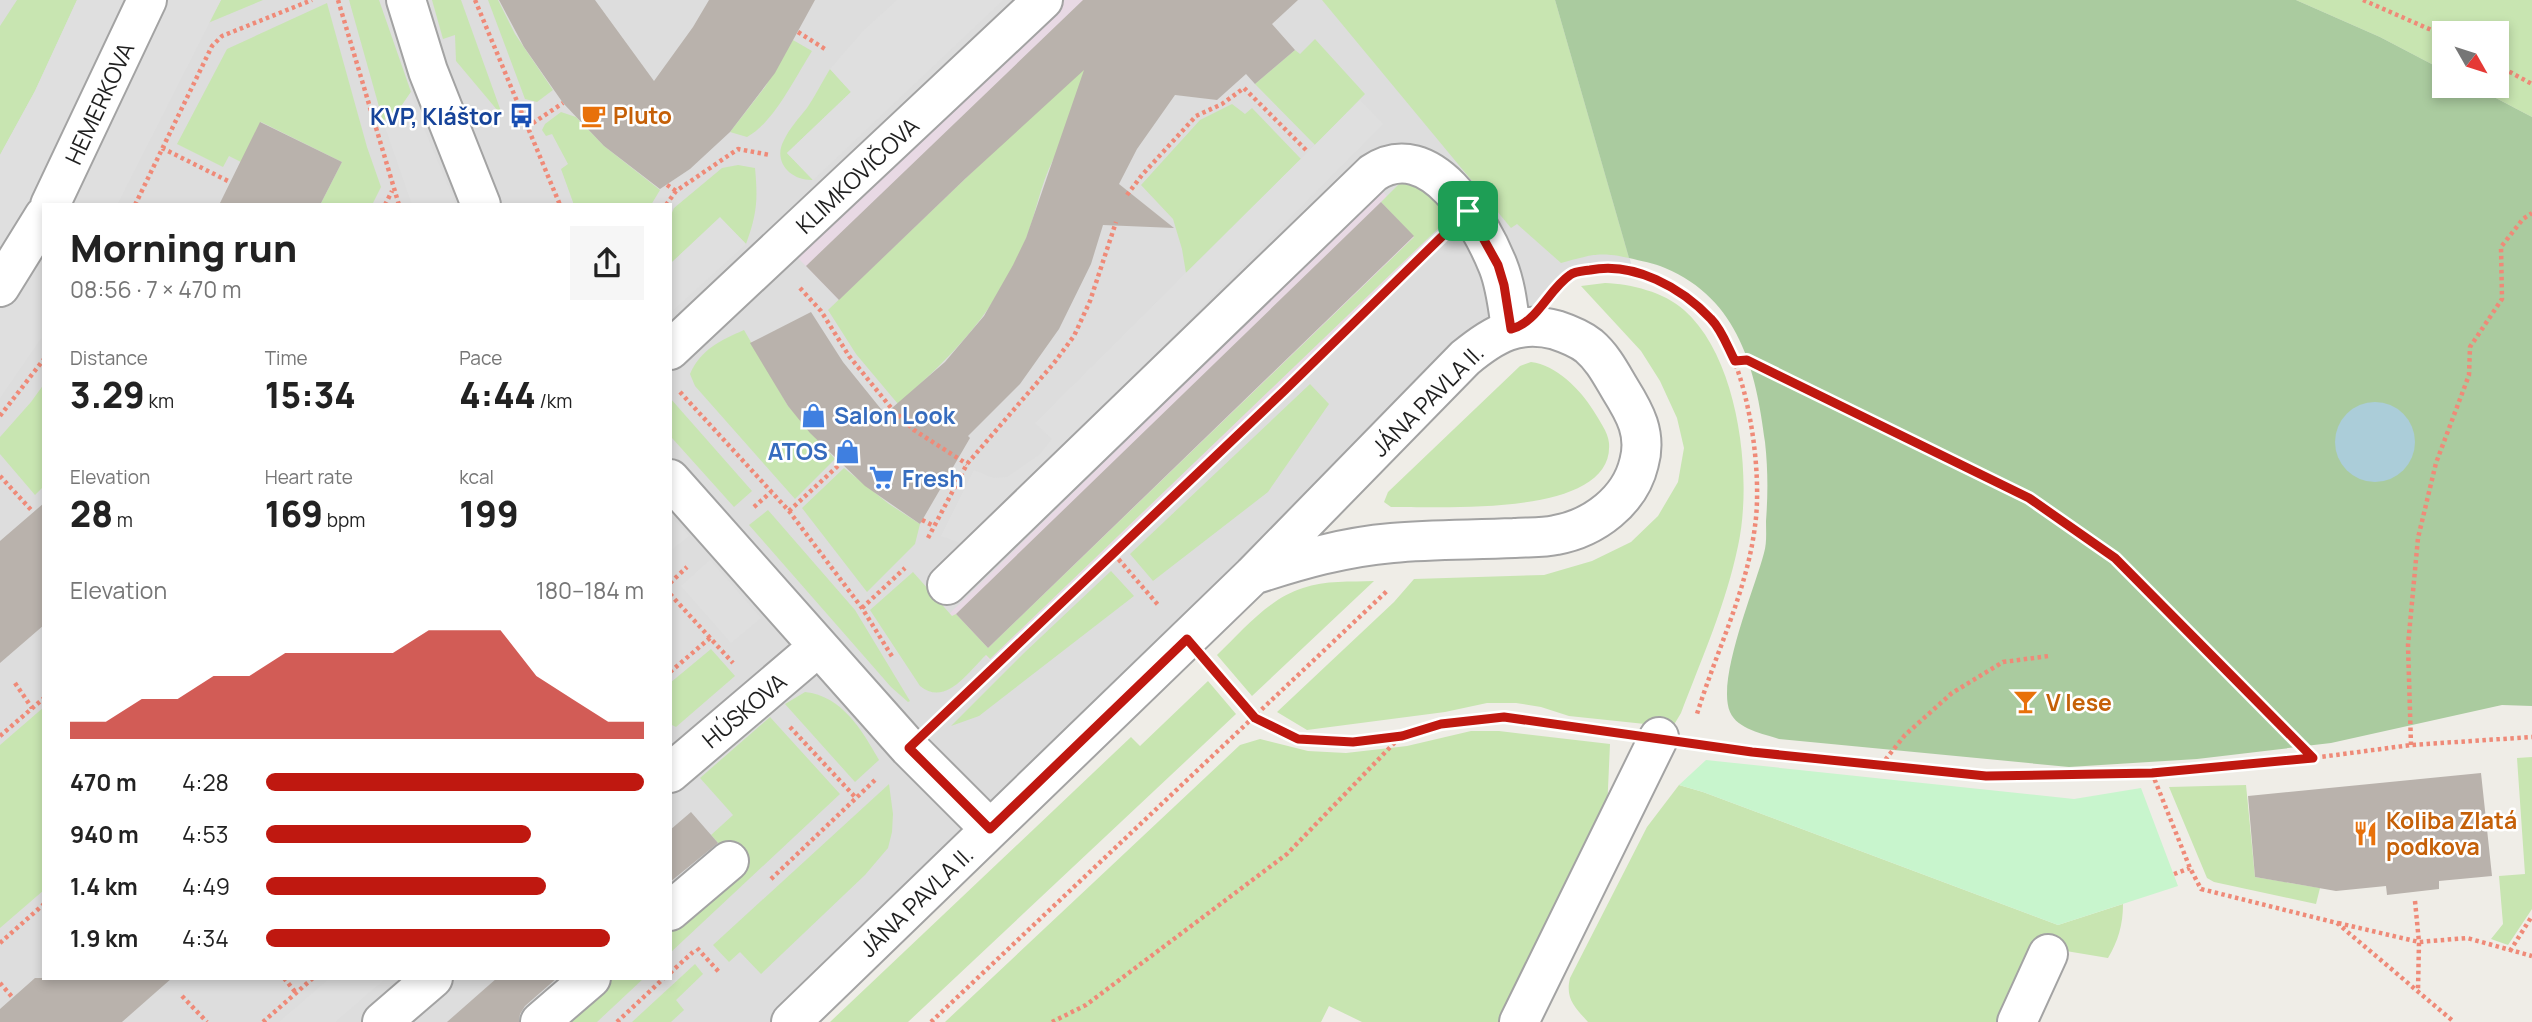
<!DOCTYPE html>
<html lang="en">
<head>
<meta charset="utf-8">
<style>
	:root { --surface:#fff; --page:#f6f6f6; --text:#222; --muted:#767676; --accent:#bf1810 }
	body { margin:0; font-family:Manrope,sans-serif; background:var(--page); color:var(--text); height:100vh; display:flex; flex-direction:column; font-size:26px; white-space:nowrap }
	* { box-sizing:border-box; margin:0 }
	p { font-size:23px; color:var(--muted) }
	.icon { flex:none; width:38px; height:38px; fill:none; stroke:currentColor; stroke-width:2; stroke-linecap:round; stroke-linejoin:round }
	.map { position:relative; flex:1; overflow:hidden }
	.drawer { position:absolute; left:42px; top:203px; width:630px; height:777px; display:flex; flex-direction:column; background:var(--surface); border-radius:0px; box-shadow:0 4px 10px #0003 }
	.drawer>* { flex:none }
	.needle { width:46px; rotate:129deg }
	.fabs { position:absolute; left:2432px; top:21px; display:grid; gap:14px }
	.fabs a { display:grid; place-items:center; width:77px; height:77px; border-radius:0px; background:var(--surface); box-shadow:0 4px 10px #0003; font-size:35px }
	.pin { position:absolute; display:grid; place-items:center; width:60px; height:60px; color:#fff; margin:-30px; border-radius:14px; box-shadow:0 4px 10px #0006 }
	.round { display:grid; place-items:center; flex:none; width:74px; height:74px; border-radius:0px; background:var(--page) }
	.headline { display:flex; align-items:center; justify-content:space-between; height:119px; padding:0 28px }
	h1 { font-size:38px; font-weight:800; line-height:52px }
	.figures { display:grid; grid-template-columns:repeat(3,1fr); gap:10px; height:119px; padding:7px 28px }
	.figures div { display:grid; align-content:center }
	.figures b { font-size:35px; font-weight:800 }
	.figures small { font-size:19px; font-weight:400 }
	.figures p { font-size:19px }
	.chart { height:196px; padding:14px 28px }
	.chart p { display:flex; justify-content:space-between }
	.chart svg { width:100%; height:126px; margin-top:7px; fill:var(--accent); opacity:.7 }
	ul { padding:0 28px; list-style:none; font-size:23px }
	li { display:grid; grid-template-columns:112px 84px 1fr; align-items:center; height:52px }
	li i { height:18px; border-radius:9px; background:var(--accent) }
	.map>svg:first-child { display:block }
	.residential { fill:#ddd; fill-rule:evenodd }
	.industrial { fill:#e8d9e4 }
	.grass { fill:#c8e5b1 }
	.forest { fill:#aacb9f }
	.park { fill:#c8f5cd }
	.parking { fill:#dfdfdf }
	.water { fill:#abcdd9 }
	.building { fill:#b9b2ac }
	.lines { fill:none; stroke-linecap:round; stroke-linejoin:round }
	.minor-casing { stroke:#a3a3a3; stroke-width:42 }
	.path { stroke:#ef8a78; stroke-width:4.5; stroke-dasharray:3.5 3.5; stroke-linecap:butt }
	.minor { stroke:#fff; stroke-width:38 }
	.route-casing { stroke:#fff; stroke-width:14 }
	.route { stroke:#bf1810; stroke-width:9 }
	.labels { text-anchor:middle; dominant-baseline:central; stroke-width:5; stroke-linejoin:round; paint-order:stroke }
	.street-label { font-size:23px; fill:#1f1f1f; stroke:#fff }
	.food-label { font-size:23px; font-weight:bold; fill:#c56008; stroke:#fff; text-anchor:start }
	.transit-label { font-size:23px; font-weight:bold; fill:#164399; stroke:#fff; text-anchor:end }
	.shop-label { font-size:23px; font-weight:bold; fill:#366cbe; stroke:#fff; text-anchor:start }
</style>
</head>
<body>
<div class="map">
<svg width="2532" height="1022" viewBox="0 0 2532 1022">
	<rect width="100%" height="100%" fill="#efede7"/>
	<path class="residential" d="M0 0H1555L1633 270 1597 268 1572 273 1556 287 1524 326 791 1022H0ZM44 205H670V978H44Z"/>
	<path class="industrial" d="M1065 0H1157L841 302 797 257Z
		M1382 191 1433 246 995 666 947 616Z"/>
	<path class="grass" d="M17 0H77L35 91 0 155V26Z
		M221 0H263L208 23Z
		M349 0H379L411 92 400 108 383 121Z
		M432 0H461L503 117 456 61 455 35 443 39Z
		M488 0H498L515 34 553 90 537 102 525 99Z
		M1152 0C1119 53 1082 105 1053 160 1040 185 1036 214 1025 241 994 314 956 352 898 404L856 354 828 310Z
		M1322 0H1555L1629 258C1599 251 1590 255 1561 263L1517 224 1511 228Z
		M2296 0H2532V117L2473 86H2497V33H2445V71L2380 37Z
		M327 3 367 147 381 187 372 205H320L342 162 261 122 241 162 229 156 223 167 177 144 227 49Z
		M1315 39 1365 94 1315 145 1255 84 1295 50 1300 54Z
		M793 40 812 51C796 76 773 124 747 137L730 132 765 87Z
		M830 69 851 92 787 153 813 180C791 181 772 162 784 140 789 129 799 118 807 108 815 96 822 82 830 69Z
		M1232 104 1245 114 1252 108 1301 159 1186 273 1182 249 1173 219 1141 185 1200 120Z
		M561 112 576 117 604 146 660 190 651 205H574L561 169 568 164 552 134 546 136 542 130 545 124Z
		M738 165 755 168C758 200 757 214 746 244L720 218 670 264V217L674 208 722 168Z
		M1418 179 1444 209 1447 220 990 659 986 655C968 672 946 707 920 686L870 610 913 572 952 616 956 614 988 648 1414 237 1381 202 1401 182Z
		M1605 283C1631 284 1664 292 1684 310 1739 358 1753 478 1738 546 1726 604 1702 658 1681 713L1675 723 1664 726 1569 716 1541 707 1516 703H1487L1445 712 1307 730 1277 712 1394 602 1414 579 1544 575 1592 561 1631 542 1658 516 1678 482 1684 448 1677 418 1660 381 1641 351 1581 286Z
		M744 330 788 406 835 459 795 499 695 386 690 374C700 350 721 340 744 330Z
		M1531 362C1556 365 1580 389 1593 410 1599 420 1608 432 1609 443 1615 519 1437 506 1391 507L1384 502 1388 492 1520 366Z
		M44 384V490L42 488 35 495 0 454V437L31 402Z
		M1310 384 1329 404 1268 492 1153 581 1130 554Z
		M670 398 752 491 734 507 672 438 670 433Z
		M844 468 889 504 920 524 915 544 867 592 802 508Z
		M768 510 855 610 910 701 908 702 891 687 749 525Z
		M1111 571 1134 596 979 716 951 726 1024 653Z
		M1374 581 1252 696 1217 655C1243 630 1268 599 1303 588 1325 580 1351 582 1374 581Z
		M711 649 735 676 676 727 670 724V683Z
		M1208 681 1236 714 908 1022H830L1131 737 1140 746Z
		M805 692C842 696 862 730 879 760L855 782 785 704Z
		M44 707V890L0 928V745Z
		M770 717 840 794 670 953V926L739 867 711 835 733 815 700 778Z
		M1471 731H1499L1610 744 1607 811 1503 1022H1362L1329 1006 1321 1022H945L1240 745 1260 739 1308 751 1346 753 1407 746Z
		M2532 757V909L2508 945 2491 939 2503 924 2499 876 2525 874 2517 758Z
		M889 784 893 814 892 832 888 848 865 875 761 974 740 952 729 962 713 945Z
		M1679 785 1703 792 2058 925 2123 904C2123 925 2118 941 2108 958L2066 951 2006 1022H1588C1575 1007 1565 999 1570 978L1647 827Z
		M2246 785 2255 877 2320 888 2316 904 2214 882 2207 878 2169 787Z
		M695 964 703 974 676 1000 684 1010 671 1022H632Z
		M609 978H644L597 1022H558Z"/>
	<path class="forest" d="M1555 0H2296L2380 37 2445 71V86H2473L2532 117V706L2502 705 2331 743 2197 759 2069 767 1779 739C1764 734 1737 729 1730 712 1716 680 1755 588 1764 553 1767 543 1766 532 1766 521 1768 494 1768 469 1765 442 1756 370 1739 299 1665 268 1654 263 1641 261 1629 258Z"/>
	<path class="park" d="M1706 760 2074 799 2141 788 2178 886 2058 925 1703 792 1679 785Z"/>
	<path class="parking" d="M77 0H221L117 205H44V334L0 398V155L35 91Z
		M897 0H1003L813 180 787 153 851 92 830 69 863 31Z
		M411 92 417 112 456 205H412L383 121 400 108Z
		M1360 100 1383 124 966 545 941 536 974 470 993 478 1007 477 1039 455 1052 439 1035 423Z
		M720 217 746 244 670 313V264Z
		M670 515 689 536 670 551Z
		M710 560 761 618 731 643 681 586Z
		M330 978H386L335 1022H279Z"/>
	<path class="water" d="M2335 442a40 40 0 1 1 80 0a40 40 0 1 1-80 0Z"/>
	<path class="building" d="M499 0H595L654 81 693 27 709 0H815L775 73 730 132 690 169 660 189 604 146 563 103 524 47Z
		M1083 0H1298L1272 24 1295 50 1255 84 1246 74 1217 100 1175 95 1137 149 1119 184 1174 228 1103 225 1091 264 1059 329 1020 384 968 436 970 438 920 524 865 486 810 433 788 406 750 343 811 312 843 362 885 414 945 362 984 316 1013 265 1026 238 1084 70 966 178 839 300 806 266Z
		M260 122 342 162 320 205H219Z
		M1381 202 1414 236 988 648 956 614Z
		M44 503V625L0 663V541Z
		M2481 773 2492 876 2439 881V889L2387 895 2386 886 2336 891 2255 877 2248 796Z
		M691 812 718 843 670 882V830Z
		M35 978H172L122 1022H0V1009Z
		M497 978H557L525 1006 520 1014 519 1022H447Z"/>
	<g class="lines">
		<defs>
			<path id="minor" d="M406 0 428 71 481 205
				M50 205 147 0
				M0 287 44 216
				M670 350 1043 0
				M670 479 909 748 990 829
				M947 585 1373 173C1430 135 1480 221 1498 266 1506 286 1508 308 1511 329
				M670 773 818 647
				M670 911 729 861
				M382 1022 433 978
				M540 1022 591 978
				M791 1022 1253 575 1465 358C1494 334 1518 320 1556 330 1568 334 1579 338 1589 346 1603 358 1611 374 1620 389 1635 413 1647 434 1639 463 1630 501 1594 528 1556 535 1543 538 1527 537 1514 538 1473 540 1432 539 1392 543 1344 547 1299 560 1253 575
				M1519 1022 1659 737
				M2017 1022 2048 954"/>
		</defs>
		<use href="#minor" class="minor-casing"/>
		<path class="path" d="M338 0 399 205
			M475 0 560 205
			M2363 0 2445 36
			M798 32 825 49
			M2497 65 2532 84
			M527 127 563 103
			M162 148 230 182
			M667 185 676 191
			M1127 195 1142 175 1196 116 1222 104 1244 88 1308 152
			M135 205 212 46 222 36 312 0
			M385 205 392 191
			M666 205 676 191 738 149 770 155
			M1558 285C1586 261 1625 265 1658 281 1678 291 1699 303 1713 321 1748 365 1763 471 1755 526 1747 591 1716 652 1697 714
			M800 288 821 311 849 356 892 409 914 430 967 464
			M1735 361 1747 360 2029 498 2115 558 2313 758
			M680 392 789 511 862 608 893 658
			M0 416 44 359
			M0 476 33 512
			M754 507 771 492
			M789 511 840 464
			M922 520 934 526
			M928 538 967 464 1054 363 1074 336 1090 301 1116 222
			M1114 554 1159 606
			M670 583 687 567
			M670 594 733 663
			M862 608 905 568
			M670 672 710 638
			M1217 674 1255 718 1298 739 1353 742 1401 736 1441 725 1504 717 1613 732
			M15 683 32 708
			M941 718 1437 242
			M790 727 856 798
			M0 736 44 698
			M1702 744 1752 752 1986 776 2152 773 2313 758 2411 745 2532 737
			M2411 745 2408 645 2418 538 2436 463 2469 375 2470 347 2502 299 2501 247 2523 219 2532 213
			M1881 765 1905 735 1952 693 2003 662 2049 656
			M2152 773 2190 868 2201 889 2337 923 2454 1022
			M2174 874 2190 868
			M771 879 876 779
			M2415 901 2419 942 2418 990
			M2338 923 2419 942 2467 938 2532 956
			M0 943 44 904
			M697 948 719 972
			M2510 951 2532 916
			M670 973 693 952
			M284 978 296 993
			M0 983 13 998
			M182 996 207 1022
			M263 1022 313 978
			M617 1022 664 978
			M931 1022 1388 590
			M1052 1022 1086 1005 1287 854 1401 736"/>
		<use href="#minor" class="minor"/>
	</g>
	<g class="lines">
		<defs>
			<path id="route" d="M1468 211 1498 265 1504 285 1511 329C1537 323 1548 290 1570 275 1575 271 1583 271 1590 270 1634 261 1682 288 1711 319 1722 330 1728 348 1735 361L1747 360 2029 498 2115 558 2313 758 2152 773 1986 776 1752 752 1504 717 1441 724 1402 736 1353 742 1298 739 1255 718 1187 639 990 829 909 748 1284 391Z"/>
		</defs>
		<use href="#route" class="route-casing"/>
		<use href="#route" class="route"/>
	</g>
	<defs>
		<symbol id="cafe-bare" viewBox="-9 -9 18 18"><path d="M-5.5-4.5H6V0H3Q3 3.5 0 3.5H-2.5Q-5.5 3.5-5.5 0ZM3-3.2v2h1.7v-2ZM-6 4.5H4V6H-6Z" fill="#e8710a" stroke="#fff" stroke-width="2.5" paint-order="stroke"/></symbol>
		<symbol id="bus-bare" viewBox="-9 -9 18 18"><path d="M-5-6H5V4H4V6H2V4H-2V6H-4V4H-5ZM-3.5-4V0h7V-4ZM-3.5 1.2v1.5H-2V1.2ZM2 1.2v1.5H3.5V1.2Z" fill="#1a4fb4" stroke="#fff" stroke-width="2.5" paint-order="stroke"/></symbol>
		<symbol id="shop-bare" viewBox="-9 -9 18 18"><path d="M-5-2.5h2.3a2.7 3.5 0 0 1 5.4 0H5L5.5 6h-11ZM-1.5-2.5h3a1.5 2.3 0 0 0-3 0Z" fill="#3f7fe0" stroke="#fff" stroke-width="2.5" paint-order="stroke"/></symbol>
		<symbol id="supermarket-bare" viewBox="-9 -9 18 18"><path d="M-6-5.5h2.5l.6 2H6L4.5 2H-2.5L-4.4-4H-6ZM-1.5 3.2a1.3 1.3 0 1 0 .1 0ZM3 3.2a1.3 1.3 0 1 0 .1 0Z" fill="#3f7fe0" stroke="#fff" stroke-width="2.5" paint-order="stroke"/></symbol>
		<symbol id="bar-bare" viewBox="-9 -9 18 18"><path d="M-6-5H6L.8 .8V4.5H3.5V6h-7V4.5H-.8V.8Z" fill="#e8710a" stroke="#fff" stroke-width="2.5" paint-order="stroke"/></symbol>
		<symbol id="restaurant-bare" viewBox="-9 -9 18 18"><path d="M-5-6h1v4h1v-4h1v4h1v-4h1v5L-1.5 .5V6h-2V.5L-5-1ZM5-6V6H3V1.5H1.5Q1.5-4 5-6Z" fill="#e8710a" stroke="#fff" stroke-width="2.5" paint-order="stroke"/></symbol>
	</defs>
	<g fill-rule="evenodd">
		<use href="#cafe-bare" x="576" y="98" width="35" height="35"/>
		<use href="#bus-bare" x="504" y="98" width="35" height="35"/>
		<use href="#shop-bare" x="796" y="398" width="35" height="35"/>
		<use href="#shop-bare" x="830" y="434" width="35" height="35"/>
		<use href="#supermarket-bare" x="864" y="460" width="35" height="35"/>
		<use href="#bar-bare" x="2008" y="684" width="35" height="35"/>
		<use href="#restaurant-bare" x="2348" y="816" width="35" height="35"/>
	</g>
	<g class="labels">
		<g class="street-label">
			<text transform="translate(99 103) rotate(-65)">HEMERKOVA</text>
			<text transform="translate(857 175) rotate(-43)">KLIMKOVIČOVA</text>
			<text transform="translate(1427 400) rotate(-45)">JÁNA PAVLA II.</text>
			<text transform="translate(744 710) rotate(-40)">HÚSKOVA</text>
			<text transform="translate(916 901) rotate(-44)">JÁNA PAVLA II.</text>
		</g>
		<g class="food-label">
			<text x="613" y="115">Pluto</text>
			<text x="2046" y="702">V lese</text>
			<text x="2386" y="820">Koliba Zlatá<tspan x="2386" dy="26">podkova</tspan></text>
		</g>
		<g class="transit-label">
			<text x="502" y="116">KVP, Kláštor</text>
		</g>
		<g class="shop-label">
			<text x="834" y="415">Salon Look</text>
			<text x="828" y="451" text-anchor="end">ATOS</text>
			<text x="902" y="478">Fresh</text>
		</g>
	</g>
</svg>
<div class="fabs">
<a><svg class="needle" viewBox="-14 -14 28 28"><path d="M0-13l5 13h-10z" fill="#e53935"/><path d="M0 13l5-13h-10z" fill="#767676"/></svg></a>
</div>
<div class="pin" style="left:1468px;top:211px;background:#1e9e55"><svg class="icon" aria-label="arrive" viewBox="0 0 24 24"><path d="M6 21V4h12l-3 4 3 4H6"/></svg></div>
<section class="drawer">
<div class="headline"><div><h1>Morning run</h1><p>08:56 · 7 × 470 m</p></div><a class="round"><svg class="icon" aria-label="share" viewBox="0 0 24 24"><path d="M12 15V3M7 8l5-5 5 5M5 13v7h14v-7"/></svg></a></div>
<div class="figures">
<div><p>Distance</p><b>3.29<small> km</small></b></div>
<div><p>Time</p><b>15:34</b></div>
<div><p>Pace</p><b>4:44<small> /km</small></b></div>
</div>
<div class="figures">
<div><p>Elevation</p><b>28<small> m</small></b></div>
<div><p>Heart rate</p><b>169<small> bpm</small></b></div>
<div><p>kcal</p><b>199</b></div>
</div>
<div class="chart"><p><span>Elevation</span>180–184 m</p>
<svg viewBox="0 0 160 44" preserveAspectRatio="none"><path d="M0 44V38L10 38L20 30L30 30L40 22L50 22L60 14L70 14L80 14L90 14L100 6L110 6L120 6L130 22L140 30L150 38L160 38V44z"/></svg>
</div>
<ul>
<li><b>470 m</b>4:28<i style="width:100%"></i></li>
<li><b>940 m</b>4:53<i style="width:70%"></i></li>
<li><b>1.4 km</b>4:49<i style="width:74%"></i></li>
<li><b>1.9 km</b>4:34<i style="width:91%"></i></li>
</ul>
</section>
</div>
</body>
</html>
